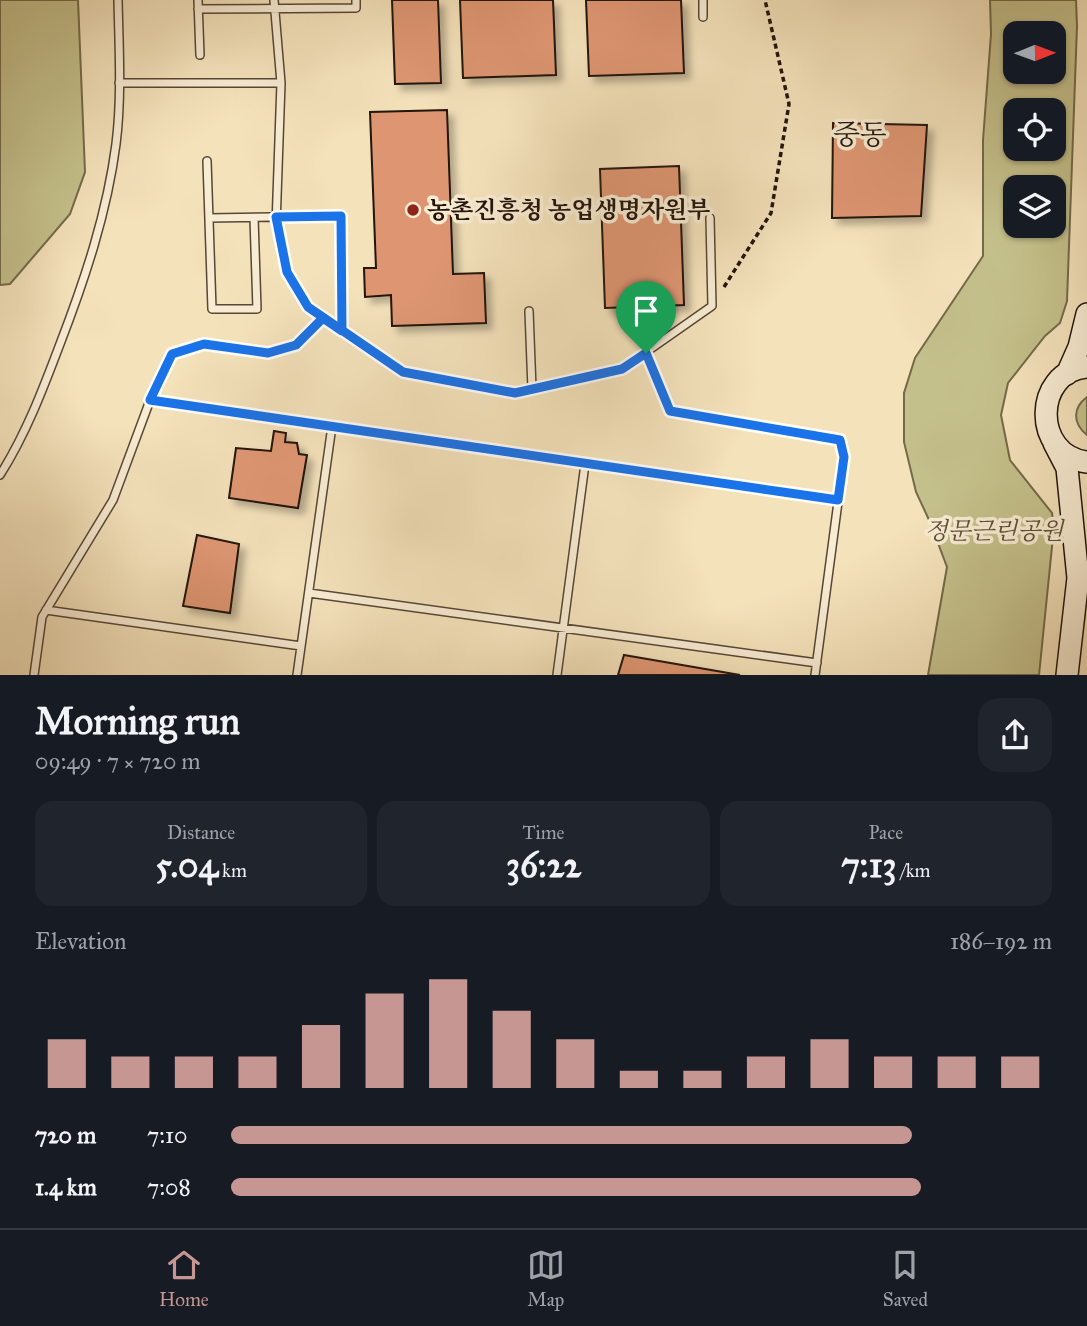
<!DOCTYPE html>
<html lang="en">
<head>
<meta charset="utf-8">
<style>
	:root { --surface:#171b24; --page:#20242c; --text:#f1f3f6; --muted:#9ea1a6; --line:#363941; --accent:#c59692 }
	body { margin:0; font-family:"IM FELL Great Primer","Noto Serif KR",serif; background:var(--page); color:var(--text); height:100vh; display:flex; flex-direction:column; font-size:26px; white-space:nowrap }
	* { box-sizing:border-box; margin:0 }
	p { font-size:23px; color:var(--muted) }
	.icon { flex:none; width:38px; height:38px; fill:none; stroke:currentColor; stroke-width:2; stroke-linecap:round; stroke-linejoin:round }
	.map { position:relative; height:675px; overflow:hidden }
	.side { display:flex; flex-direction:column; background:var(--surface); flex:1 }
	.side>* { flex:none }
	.needle { width:46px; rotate:89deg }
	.controls { position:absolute; left:1003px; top:21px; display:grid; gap:14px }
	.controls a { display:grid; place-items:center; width:63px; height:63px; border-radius:14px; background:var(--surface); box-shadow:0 2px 5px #0004; font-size:35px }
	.pin { position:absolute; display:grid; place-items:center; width:60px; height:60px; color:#fff; margin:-72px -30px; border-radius:50% 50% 50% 0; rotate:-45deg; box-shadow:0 0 7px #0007 }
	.pin .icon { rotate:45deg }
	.round { display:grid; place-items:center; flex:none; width:74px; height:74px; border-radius:21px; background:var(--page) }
	.headline { display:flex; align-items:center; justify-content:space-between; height:119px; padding:0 35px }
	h1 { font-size:38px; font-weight:800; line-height:52px }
	.metrics { display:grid; grid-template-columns:repeat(3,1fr); gap:10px; height:119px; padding:7px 35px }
	.metrics div { display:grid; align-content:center; border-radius:18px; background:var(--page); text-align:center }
	.metrics b { font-size:35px; font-weight:800 }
	.metrics small { font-size:19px; font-weight:400 }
	.metrics p { font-size:19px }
	.chart { height:196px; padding:14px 35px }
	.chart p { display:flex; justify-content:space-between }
	.chart svg { width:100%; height:126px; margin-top:7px; stroke:var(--accent); stroke-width:6 }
	ul { padding:0 35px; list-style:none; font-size:23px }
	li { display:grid; grid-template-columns:112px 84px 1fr; align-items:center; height:52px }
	li i { height:18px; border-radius:9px; background:var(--accent) }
	.tabs { display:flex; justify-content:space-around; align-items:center; height:98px; border-top:2px solid var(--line); background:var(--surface); font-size:19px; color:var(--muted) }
	.tabs a { display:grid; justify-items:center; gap:4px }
	.tabs .on { color:var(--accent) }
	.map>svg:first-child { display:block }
	.green { fill:#c4c08b; stroke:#736a4a; stroke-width:2; fill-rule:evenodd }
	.building { fill:#de9672; stroke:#22130a; stroke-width:2; filter:url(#shadow) }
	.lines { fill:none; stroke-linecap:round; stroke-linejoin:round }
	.lane-casing { stroke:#564736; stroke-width:10 }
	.secondary-casing { stroke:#22130a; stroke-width:24 }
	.path { stroke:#22130a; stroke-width:3.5; stroke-dasharray:5 3.5; stroke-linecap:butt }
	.lane { stroke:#f8ecd3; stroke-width:7 }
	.secondary { stroke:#f8ecd3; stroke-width:21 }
	.route-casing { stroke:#fff; stroke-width:14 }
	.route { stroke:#1a73e8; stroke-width:9 }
	.poi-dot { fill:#8f2418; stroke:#f8ecd3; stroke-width:2.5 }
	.labels { text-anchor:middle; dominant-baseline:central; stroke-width:7; stroke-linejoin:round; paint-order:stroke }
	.poi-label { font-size:24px; font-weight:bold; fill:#22130a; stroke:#f8ecd3; text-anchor:start }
	.park-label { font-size:24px; font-style:italic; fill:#5b5037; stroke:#f8ecd3 }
	.quarter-label { font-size:28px; fill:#22130a; stroke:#f8ecd3 }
</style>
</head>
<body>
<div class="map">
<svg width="1087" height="675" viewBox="0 0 1087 675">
	<defs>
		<filter id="shadow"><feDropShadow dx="6" dy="6" stdDeviation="3.5" flood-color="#0004"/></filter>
	</defs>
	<rect width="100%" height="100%" fill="#f4e2bb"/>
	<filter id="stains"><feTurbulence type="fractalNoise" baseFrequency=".00286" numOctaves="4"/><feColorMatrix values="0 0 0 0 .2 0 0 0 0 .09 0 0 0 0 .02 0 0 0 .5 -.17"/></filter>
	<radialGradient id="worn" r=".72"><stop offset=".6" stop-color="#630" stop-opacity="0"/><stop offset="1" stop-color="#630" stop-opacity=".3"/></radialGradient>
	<path class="green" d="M0 0H78L85 172 70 214 10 284 0 285Z
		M990 0H1076L1077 26 1067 301 1060 323 1045 336 1008 383 1001 415 1010 460 1052 513 1054 527 1039 675H928L947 567 930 522 916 492 904 442V393L915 358 983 256V140L991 34ZM1054 33V72H1015V33ZM1054 110V149H1015V110ZM1054 187V226H1015V187Z
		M1087 397V435C1073 424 1072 408 1087 397Z"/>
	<path class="building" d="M392 0H438L441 83 395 84Z
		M460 0H553L556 75 463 78Z
		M586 0H681L684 73 589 76Z
		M447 110 453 274 484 273 486 323 392 326 391 295 365 297 364 268H376L370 112Z
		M833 123 927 125 921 216 832 218Z
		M679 166 684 305 605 308 600 169Z
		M274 431 286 433 285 442 297 443 299 454 307 455 298 508 229 498 236 448 271 451Z
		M197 535 239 544 230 613 183 606Z
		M624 655 740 675H618Z"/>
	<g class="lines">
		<defs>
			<path id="lane" d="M198 0 200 55
				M274 0 281 83 276 225 287 272 308 307 342 331 403 372 515 393 622 369 712 306 710 218
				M703 0V17
				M198 9 356 8V0
				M119 83H281
				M207 161 212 309H257L254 218
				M209 218 341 216 342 331
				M529 311 532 389
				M646 353 670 411 840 440 844 457 815 675
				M150 400 838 500
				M0 475C26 434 43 389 60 344 85 279 107 213 116 144 122 96 119 48 118 0
				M309 593 817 663
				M46 610 301 646
				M34 675 42 617 113 500 152 395 171 354 204 344 268 353 296 345 323 318
				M297 675 332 426
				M557 675 585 464"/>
			<path id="secondary" d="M1087 367C1033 371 1032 456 1087 462
				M1067 374 1079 347 1087 314
				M1054 443 1067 468 1078 578 1067 675"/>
		</defs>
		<use href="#lane" class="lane-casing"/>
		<use href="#secondary" class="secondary-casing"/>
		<path class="path" d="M724 287 771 213 789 104 765 0"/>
		<use href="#lane" class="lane"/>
		<use href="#secondary" class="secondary"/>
	</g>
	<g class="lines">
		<defs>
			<path id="route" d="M646 353 622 369 515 393 403 372 308 307 287 272 276 217 341 216 342 331 323 318 296 345 268 353 204 344 172 354 150 400 838 500 844 457 840 440 670 411 646 353"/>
		</defs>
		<use href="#route" class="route-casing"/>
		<use href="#route" class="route"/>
	</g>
	<circle class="poi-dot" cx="413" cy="210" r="7"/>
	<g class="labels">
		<g class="poi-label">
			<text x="427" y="210">농촌진흥청 농업생명자원부</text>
		</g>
		<g class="park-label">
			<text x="994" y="531">정문근린공원</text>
		</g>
		<g class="quarter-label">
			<text x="860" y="134">중동</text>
		</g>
	</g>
	<rect width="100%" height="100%" filter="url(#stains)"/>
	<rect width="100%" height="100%" fill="url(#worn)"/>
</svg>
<div class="controls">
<a><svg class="needle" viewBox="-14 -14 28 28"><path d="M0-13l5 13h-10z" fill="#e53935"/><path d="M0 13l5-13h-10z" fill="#9ea1a6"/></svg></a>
<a><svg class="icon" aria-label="locate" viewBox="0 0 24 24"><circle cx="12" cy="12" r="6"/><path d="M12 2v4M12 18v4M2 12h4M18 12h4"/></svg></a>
<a><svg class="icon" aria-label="layers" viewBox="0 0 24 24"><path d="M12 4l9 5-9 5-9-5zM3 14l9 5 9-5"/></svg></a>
</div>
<div class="pin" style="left:646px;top:353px;background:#1e9e55"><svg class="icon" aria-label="arrive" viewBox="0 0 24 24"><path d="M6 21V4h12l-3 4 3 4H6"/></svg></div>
</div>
<section class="side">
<div class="headline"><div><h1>Morning run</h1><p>09:49 · 7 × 720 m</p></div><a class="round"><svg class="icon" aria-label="share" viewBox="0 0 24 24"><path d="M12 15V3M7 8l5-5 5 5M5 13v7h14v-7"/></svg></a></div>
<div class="metrics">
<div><p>Distance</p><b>5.04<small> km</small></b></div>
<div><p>Time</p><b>36:22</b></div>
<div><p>Pace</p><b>7:13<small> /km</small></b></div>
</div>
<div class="chart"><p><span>Elevation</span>186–192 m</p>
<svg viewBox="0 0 160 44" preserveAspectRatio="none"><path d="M5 44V27M15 44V33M25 44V33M35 44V33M45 44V22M55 44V11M65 44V6M75 44V17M85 44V27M95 44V38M105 44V38M115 44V33M125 44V27M135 44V33M145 44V33M155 44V33"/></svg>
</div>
<ul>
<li><b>720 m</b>7:10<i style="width:83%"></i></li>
<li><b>1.4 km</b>7:08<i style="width:84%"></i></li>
</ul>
</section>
<nav class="tabs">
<a class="on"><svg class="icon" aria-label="home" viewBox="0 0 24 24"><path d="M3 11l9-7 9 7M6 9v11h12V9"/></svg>Home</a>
<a><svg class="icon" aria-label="map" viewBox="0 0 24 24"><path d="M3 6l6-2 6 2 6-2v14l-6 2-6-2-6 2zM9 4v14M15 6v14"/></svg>Map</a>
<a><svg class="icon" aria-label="saved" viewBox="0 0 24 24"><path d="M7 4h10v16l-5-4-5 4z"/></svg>Saved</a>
</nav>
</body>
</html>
